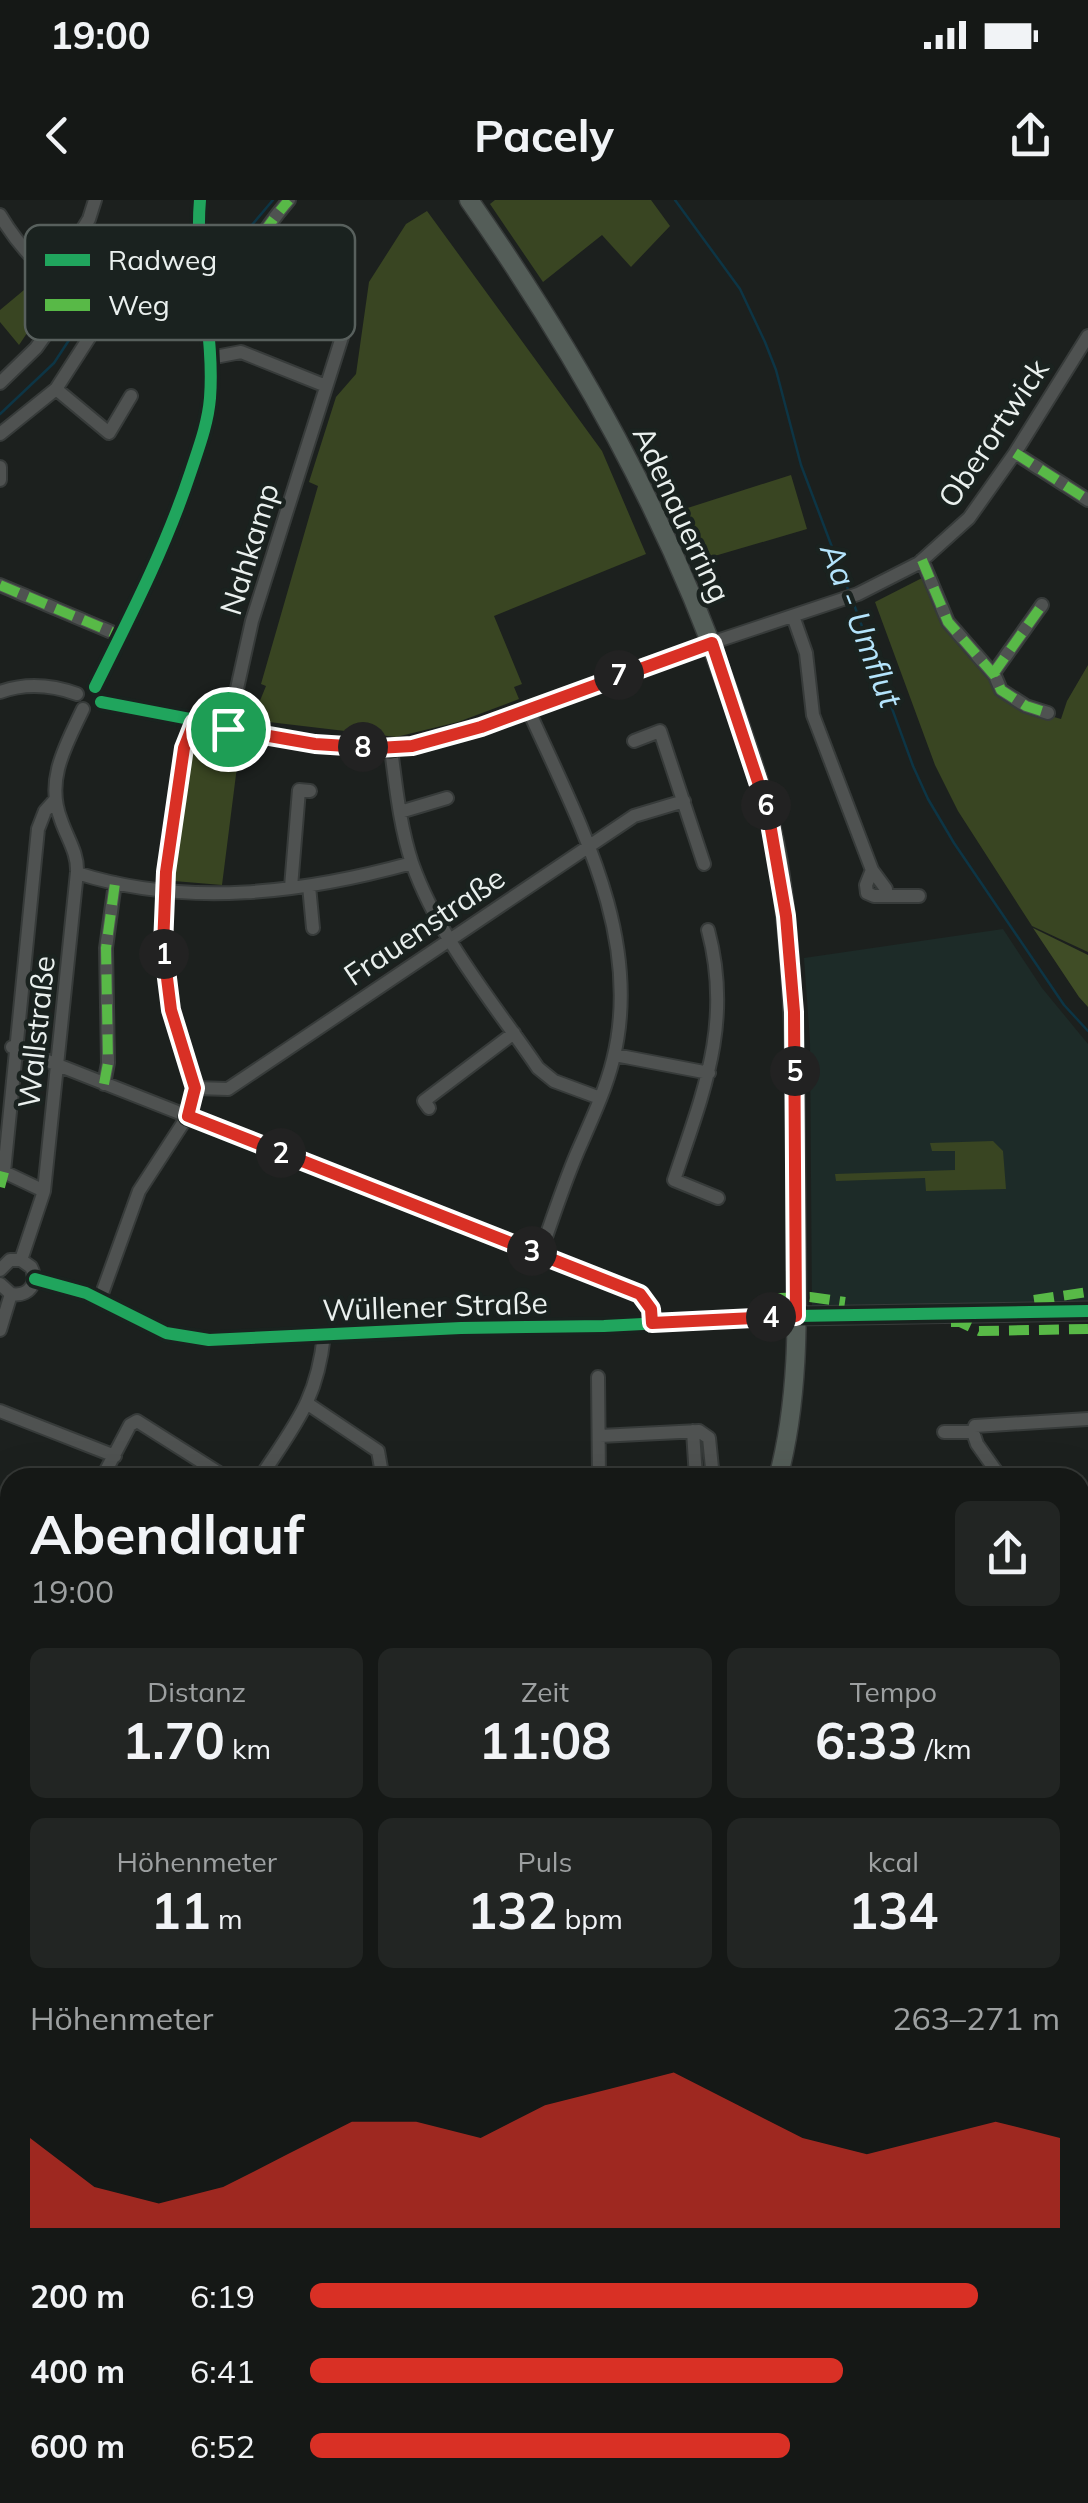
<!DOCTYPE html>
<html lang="de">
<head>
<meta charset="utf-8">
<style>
	:root { --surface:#151816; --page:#222523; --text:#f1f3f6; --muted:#9da0a1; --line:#343735; --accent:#d93025 }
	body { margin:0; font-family:Mulish,sans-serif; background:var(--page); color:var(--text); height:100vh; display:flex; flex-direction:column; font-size:38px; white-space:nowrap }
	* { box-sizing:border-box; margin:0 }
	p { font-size:32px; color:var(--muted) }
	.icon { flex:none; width:55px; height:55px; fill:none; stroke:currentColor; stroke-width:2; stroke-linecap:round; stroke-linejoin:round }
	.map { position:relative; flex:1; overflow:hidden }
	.details { position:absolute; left:0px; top:1268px; width:1090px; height:1038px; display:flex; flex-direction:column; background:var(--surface); border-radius:30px 30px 0 0; box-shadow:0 10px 40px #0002,0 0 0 2px var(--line) }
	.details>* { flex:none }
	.pin { position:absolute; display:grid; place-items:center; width:85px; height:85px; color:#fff; margin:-42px; border:5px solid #fff; border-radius:50%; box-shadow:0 2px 10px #0007 }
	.km { position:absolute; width:50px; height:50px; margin:-25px; border-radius:50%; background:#222; color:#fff; font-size:28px; line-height:50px; text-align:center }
	.round { display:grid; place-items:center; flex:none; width:105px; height:105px; border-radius:15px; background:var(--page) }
	.headline { display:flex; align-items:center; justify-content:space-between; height:170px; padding:0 30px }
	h1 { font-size:55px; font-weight:700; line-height:75px }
	.metrics { display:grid; grid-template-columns:repeat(3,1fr); gap:15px; height:170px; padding:10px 30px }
	.metrics div { display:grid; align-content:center; border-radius:15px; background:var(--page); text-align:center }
	.metrics b { font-size:50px; font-weight:700 }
	.metrics small { font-size:28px; font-weight:400 }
	.metrics p { font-size:28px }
	.chart { height:280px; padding:20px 30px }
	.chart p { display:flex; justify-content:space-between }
	.chart svg { width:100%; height:180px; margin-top:10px; fill:var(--accent); opacity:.7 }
	ul { padding:0 30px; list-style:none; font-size:32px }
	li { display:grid; grid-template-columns:160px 120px 1fr; align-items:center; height:75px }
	li i { height:25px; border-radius:12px; background:var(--accent) }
	.status { display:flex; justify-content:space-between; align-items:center; height:70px; padding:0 50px; background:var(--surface); direction:ltr }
	.status svg { height:28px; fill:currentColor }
	header { display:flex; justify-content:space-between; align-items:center; height:130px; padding:0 30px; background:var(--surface); font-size:45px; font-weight:700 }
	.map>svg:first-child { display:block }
	.built { fill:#1d2b28 }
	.green { fill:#394522 }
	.forest { fill:#404d26 }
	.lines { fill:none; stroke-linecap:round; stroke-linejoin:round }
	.stream { stroke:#0d3545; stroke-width:2.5 }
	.minor-casing { stroke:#373b3a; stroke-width:16 }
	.major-casing { stroke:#373b3a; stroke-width:21 }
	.minor { stroke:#4f5251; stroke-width:12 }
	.major { stroke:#545d58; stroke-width:18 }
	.quiet { stroke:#58b947; stroke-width:10; stroke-dasharray:20 10; stroke-linecap:butt }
	.cycleway-casing { stroke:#1a221f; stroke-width:19 }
	.cycleway { stroke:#20a55d; stroke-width:12 }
	.route-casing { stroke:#fff; stroke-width:20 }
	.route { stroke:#d93025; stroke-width:12 }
	.labels { text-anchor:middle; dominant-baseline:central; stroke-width:9; stroke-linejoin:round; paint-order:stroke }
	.street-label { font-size:30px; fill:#eaf0ee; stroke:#1a221f }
	.water-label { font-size:32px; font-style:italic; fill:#b4e4fc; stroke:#1a221f }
	.key { fill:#1a221f; stroke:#58605d; stroke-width:2.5 }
	.key-label { font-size:28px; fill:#eaf0ee }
</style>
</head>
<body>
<div class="status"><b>19:00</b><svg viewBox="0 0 49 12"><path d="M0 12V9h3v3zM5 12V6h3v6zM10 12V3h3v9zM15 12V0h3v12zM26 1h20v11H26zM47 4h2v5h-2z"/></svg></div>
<header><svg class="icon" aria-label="back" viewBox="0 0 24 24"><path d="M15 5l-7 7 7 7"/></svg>Pacely<svg class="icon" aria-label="share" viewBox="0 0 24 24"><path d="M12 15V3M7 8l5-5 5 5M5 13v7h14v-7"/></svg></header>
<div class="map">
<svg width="1088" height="2303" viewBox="0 0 1088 2303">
	<rect width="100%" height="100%" fill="#1c201e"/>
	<path class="built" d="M1003 729 1042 788 1088 844V1101L812 1111 810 842 804 758Z"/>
	<path class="green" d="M495 0H651L670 26 631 67 602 35 543 82 490 4Z
		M427 11 602 251 646 354 494 416 522 484 514 487 519 499 458 522 396 537 252 520 266 486 261 484 318 286 309 282 336 197 356 174 369 82 406 24Z
		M30 85 48 102 19 145 0 122V110Z
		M791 275 807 329 694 362 672 313Z
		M922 378 944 429 967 449 1019 507 1061 519 1067 501 1088 465V752L1032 726 958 611 935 565 875 402Z
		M200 537 240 543 222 685 174 681 187 559Z
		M993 941 1003 951 1006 989 926 991 925 978 836 981 835 974 955 970V951H932L930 943Z"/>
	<path class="forest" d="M1033 728 1088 755V807L1079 797Z
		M634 2295H837L826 2303H644Z"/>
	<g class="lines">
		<path class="stream" d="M675 0 740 89 765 142 776 170 801 265 849 392
			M204 56 230 51 273 0
			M97 97 126 61 196 57
			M0 214 54 163 90 108
			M852 399 913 566 928 599 954 643 1064 805 1088 831"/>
		<defs>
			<path id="minor" d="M0 15C32 69 83 108 146 122 168 128 192 129 215 134L224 129C242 70 248 48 289 0
				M53 78 89 19 95 0
				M237 86 297 93 308 85 318 67
				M210 158 241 152 326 186
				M0 183 36 148 76 92
				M56 189 109 233 131 196
				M0 234 56 189 107 110
				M1015 253 1088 300
				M0 267V280
				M922 360 948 422 995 476 1001 490 1026 506 1048 513
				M0 385 121 436
				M793 416 806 453 813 515 872 670 866 685 867 693 874 696H919
				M993 474 1042 405
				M95 487C130 417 166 347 191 271 199 247 208 223 210 198 215 132 194 66 200 0
				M0 492C25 483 52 485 77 494
				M101 502 315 543 378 549 412 546 481 527 648 464 858 394 919 363 969 318 1015 253 1088 136
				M528 509C577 619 644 736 613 860 605 892 590 923 577 953 563 986 552 1020 540 1054
				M228 529 252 421 348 118
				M634 541 660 531 704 664
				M391 549C396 587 400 627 412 663 439 739 493 802 538 868L554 881 600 898
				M400 612 447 598
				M872 670 886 689V696
				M77 673C187 708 303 693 412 663
				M309 686 313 728
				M291 687 299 590 310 591
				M708 730C733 823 703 893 674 980L718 998
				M12 847 640 1094 651 1109 652 1123
				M615 855 709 873
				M104 884 108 863 106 748 115 683
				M195 888 228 889 634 616 684 601
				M429 908 424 901 514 833
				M44 991 4 972 38 629 45 611 54 601
				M21 1060 44 991 77 672C78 653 67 638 61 620 45 580 66 545 83 509
				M0 1070 10 1060H21L31 1067C39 1083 29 1097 11 1094L0 1084
				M35 1079 86 1093 166 1133 209 1140 461 1128 604 1126 796 1116
				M100 1099 139 991 187 917 195 888 171 810 163 746 166 673 182 560 194 523
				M0 1130 11 1094
				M598 1177 599 1278
				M308 1204 378 1251 381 1268 375 1278
				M0 1211 115 1256
				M693 1231 696 1278
				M944 1232H973
				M600 1236 699 1231 709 1238 713 1278
				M102 1278 130 1225 137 1221 227 1278
				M260 1278C295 1224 317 1201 324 1135
				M1001 1278 977 1244 973 1232 975 1226 1088 1219
				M1080 1320 1088 1317
				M0 1329 10 1336
				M0 1442 10 1422
				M1080 1450 1088 1452
				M0 1517 10 1522
				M1080 1556 1088 1552
				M0 1634 9 1618
				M1080 1694 1088 1701
				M0 1794 10 1784
				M1080 1825 1088 1830
				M0 1932 10 1923
				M1080 1951H1088
				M0 2043 10 2052
				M1080 2257 1088 2245
				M492 2295 501 2303
				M4 2303 15 2295
				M159 2303 173 2295
				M248 2303 250 2295
				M374 2303 384 2295
				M600 2303 604 2295
				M1047 2303 1053 2295"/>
			<path id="major" d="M469 0C578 156 666 313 729 493 748 548 768 603 778 660 796 770 795 881 796 992 796 1086 803 1185 778 1278
				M796 1116 1088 1111
				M1080 2101 1088 2102
				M0 2228 10 2220"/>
		</defs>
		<use href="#minor" class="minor-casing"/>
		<use href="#major" class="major-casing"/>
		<use href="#minor" class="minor"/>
		<use href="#major" class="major"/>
		<path class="quiet" d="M237 86 297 93 308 85 318 67
			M207 133 215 134 224 129C242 70 248 48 289 0
			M1015 253 1088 300
			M922 360 948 422 995 476 1001 490 1026 506 1048 513
			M0 385 121 436
			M993 474 1042 405
			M164 691 165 778 171 810 195 888 187 917
			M104 884 108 863 106 748 115 683
			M0 987 4 972
			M1034 1100 1088 1092
			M754 1109 770 1108 780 1098 810 1097 845 1102
			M951 1122H960L979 1131 1088 1129
			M1080 1450 1088 1452"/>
		<defs>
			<path id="cycleway" d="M95 487C130 417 166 347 191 271 199 247 208 223 210 198 215 132 194 66 200 0
				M101 502 315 543 391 549 438 541 481 527 712 443
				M187 917 640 1094 651 1109 652 1123
				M35 1079 86 1093 166 1133 209 1140 461 1128 604 1126 796 1116 1088 1111"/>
		</defs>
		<use href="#cycleway" class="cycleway-casing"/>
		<use href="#cycleway" class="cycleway"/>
	</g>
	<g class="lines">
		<defs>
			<path id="route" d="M712 443 768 612 786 716 794 812 796 1116 652 1123 651 1109 640 1094 188 916 195 888 171 810 163 746 166 672 184 548 194 523 315 544 378 548 412 546 481 527Z"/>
		</defs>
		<use href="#route" class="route-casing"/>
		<use href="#route" class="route"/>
	</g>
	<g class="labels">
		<g class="street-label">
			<text transform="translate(993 233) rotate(-56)">Oberortwick</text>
			<text transform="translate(682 314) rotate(65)">Adenauerring</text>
			<text transform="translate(249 349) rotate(-73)">Nahkamp</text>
			<text transform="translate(424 726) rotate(-34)">Frauenstraße</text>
			<text transform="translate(36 832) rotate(-84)">Wallstraße</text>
			<text transform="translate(435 1106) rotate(-2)">Wüllener Straße</text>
		</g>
		<g class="water-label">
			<text transform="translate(862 425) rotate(69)">Aa - Umflut</text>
		</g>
	</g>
	<rect x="25" y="25" width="330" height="115" rx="15" class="key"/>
	<rect x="45" y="54" width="45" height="12" fill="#20a55d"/>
	<rect x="45" y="99" width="45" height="12" fill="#58b947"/>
	<g class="key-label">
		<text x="108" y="70">Radweg</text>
		<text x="108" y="115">Weg</text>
	</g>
</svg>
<div class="pin" style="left:228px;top:529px;background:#1e9e55"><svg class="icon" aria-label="arrive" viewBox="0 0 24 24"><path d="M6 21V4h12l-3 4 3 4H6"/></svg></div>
<b class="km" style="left:164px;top:754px">1</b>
<b class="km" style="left:281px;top:953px">2</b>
<b class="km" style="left:532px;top:1051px">3</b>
<b class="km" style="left:771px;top:1117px">4</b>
<b class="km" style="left:795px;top:871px">5</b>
<b class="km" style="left:766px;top:605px">6</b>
<b class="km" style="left:619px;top:475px">7</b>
<b class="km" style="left:363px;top:547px">8</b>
<section class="details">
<div class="headline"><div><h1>Abendlauf</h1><p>19:00</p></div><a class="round"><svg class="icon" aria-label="share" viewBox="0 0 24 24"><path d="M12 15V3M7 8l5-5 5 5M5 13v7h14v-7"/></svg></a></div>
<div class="metrics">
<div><p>Distanz</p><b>1.70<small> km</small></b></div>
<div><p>Zeit</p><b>11:08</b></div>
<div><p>Tempo</p><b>6:33<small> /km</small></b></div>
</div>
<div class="metrics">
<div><p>Höhenmeter</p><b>11<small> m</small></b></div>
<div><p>Puls</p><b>132<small> bpm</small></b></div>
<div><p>kcal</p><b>134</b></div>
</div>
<div class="chart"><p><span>Höhenmeter</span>263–271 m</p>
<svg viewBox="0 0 160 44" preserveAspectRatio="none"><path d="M0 44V22L10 34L20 38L30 34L40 26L50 18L60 18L70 22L80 14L90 10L100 6L110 14L120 22L130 26L140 22L150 18L160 22V44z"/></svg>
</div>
<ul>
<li><b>200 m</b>6:19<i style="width:89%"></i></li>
<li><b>400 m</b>6:41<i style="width:71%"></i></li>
<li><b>600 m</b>6:52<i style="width:64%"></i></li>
</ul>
</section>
</div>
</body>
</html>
